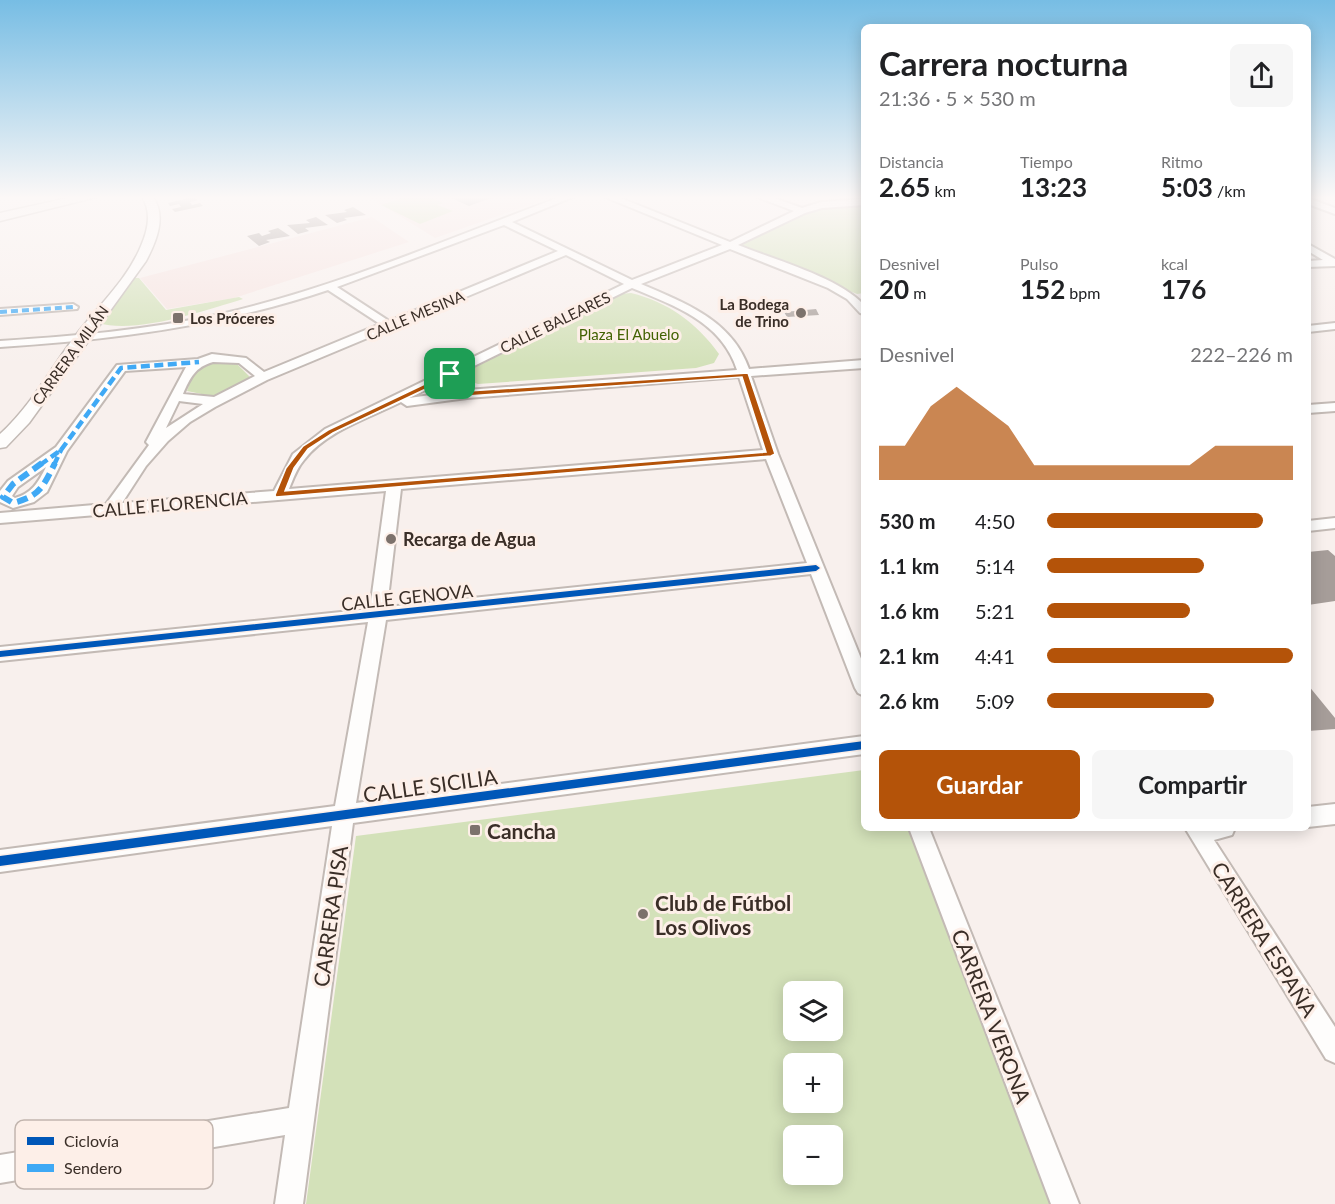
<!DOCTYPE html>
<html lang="es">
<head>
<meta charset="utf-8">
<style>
	:root { --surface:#fff; --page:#f6f6f6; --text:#202124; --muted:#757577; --accent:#b45309 }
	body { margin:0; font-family:Lato,sans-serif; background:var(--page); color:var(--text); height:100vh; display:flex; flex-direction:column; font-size:22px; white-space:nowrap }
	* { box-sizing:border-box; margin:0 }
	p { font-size:20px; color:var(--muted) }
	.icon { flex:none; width:33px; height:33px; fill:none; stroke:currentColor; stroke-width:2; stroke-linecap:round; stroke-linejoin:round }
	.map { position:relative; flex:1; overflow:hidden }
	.drawer { position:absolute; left:861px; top:24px; width:450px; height:807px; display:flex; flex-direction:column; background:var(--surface); border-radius:9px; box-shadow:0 3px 15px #0003 }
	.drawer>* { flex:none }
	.tools { position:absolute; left:783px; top:981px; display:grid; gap:12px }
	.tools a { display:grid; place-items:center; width:60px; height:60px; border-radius:9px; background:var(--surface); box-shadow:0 3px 15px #0003; font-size:30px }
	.pin { position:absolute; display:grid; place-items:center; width:51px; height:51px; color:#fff; margin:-26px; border-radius:12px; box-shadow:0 3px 9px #0006 }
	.round { display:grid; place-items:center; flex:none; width:63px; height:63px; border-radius:9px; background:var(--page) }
	.summary { display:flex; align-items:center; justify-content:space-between; height:102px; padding:0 18px }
	h1 { font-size:33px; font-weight:700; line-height:45px }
	.figures { display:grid; grid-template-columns:repeat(3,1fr); gap:9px; height:102px; padding:6px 18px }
	.figures div { display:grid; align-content:center }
	.figures b { font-size:26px; font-weight:700 }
	.figures small { font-size:16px; font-weight:400 }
	.figures p { font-size:16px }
	.chart { height:168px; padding:12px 18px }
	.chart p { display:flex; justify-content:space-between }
	.chart svg { width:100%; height:108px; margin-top:6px; fill:var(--accent); opacity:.7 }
	.action { display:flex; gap:12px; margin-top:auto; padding:12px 18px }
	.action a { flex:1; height:69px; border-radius:9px; background:var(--accent); color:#fff; font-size:24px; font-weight:700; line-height:69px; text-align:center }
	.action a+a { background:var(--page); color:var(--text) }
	ul { padding:0 18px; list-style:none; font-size:20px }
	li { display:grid; grid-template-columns:96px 72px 1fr; align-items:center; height:45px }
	li i { height:15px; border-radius:8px; background:var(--accent) }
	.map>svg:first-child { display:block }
	.education { fill:#f6e4e1 }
	.green { fill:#d3e1b9; fill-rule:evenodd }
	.building { fill:#a69d99 }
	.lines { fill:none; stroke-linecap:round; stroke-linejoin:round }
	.minor-casing { stroke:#c3bab5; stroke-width:4 }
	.tertiary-casing { stroke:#c3bab5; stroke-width:3 }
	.secondary-casing { stroke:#c3bab5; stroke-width:3 }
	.minor { fill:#fefdfc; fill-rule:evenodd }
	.tertiary { fill:#fefdfc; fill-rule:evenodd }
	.secondary { fill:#f7f3f0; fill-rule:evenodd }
	.quiet-far2 { stroke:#3fa9f5; stroke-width:4; stroke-dasharray:7 4; stroke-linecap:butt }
	.quiet-far1 { stroke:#3fa9f5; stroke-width:4.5; stroke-dasharray:9 4.5; stroke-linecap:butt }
	.quiet { stroke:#3fa9f5; stroke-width:6; stroke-dasharray:11 6; stroke-linecap:butt }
	.cycleway-casing { stroke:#fdefe8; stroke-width:3 }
	.cycleway { fill:#0057b8; fill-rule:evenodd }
	.route { fill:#b45309; stroke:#fff; stroke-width:1.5; fill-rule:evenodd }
	.poi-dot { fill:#7c726c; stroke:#fdefe8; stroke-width:2 }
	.labels { text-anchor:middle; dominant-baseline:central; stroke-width:6; stroke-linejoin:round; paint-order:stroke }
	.far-poi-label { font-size:15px; font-weight:bold; fill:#3a2e27; stroke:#fdefe8; text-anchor:end }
	.far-street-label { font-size:15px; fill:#3a2e27; stroke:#fdefe8 }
	.far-park-label { font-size:15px; fill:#426202; stroke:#fdefe8 }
	.street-label { font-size:18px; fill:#3a2e27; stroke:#fdefe8 }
	.poi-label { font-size:18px; font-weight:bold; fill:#3a2e27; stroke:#fdefe8; text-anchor:start }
	.near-street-label { font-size:21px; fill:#3a2e27; stroke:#fdefe8 }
	.near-poi-label { font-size:21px; font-weight:bold; fill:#3a2e27; stroke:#fdefe8; text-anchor:start }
	.key { fill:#fdefe8; stroke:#c2b5ae; stroke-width:1.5 }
	.key-label { font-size:16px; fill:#3a2e27 }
</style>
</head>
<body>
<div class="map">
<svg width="1335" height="1204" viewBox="0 0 1335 1204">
	<rect width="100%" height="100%" fill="#f8f0ed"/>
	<path class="education" d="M369 197H552L435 238Z
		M372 217 409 242 234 298 167 309 140 278Z"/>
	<path class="green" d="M405 197H431L443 203 437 205 453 211 420 224 381 205Z
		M864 204V293L857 294 737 246 807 213 826 208Z
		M128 278H139L166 310 239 297 243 299C204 311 137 334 98 323Z
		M631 293C668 302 697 323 719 354L714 363 696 368 478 384 465 380 466 371 620 294Z
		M223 361 237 364 252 379 216 397 187 391 194 371 208 364Z
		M864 770V828H909L1050 1204H306L356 836ZM794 992H832V1030H794ZM794 1064H832V1102H794ZM794 1136H832V1174H794Z"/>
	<path class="building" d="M193 197 198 200 190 202 192 205 200 203 203 206 175 212 172 209 181 207 179 204 170 206 168 203Z
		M449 197H491V198L469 206Z
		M353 207 366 215 344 218 347 220 337 223 325 215 347 212 344 210Z
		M316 217 328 225 305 228 309 231 298 234 287 225 310 223 306 220Z
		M278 228 290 236 266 240 270 242 259 246 247 236 259 233 262 236 271 233 268 231Z
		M816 309 819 315 787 317 784 312Z
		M1328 550 1335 556V601L1308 605V552Z
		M1308 685 1335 718V729L1308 731Z"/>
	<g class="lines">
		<defs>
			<path id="minor" d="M560 197H573L512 222 632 280 722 245 605 197H618L730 242 794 211 757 197H771L802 208 821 202 864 199V205L822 208 805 213 738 245C775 260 838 277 864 305V314L860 313 847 299 828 288 730 249 641 284C685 303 732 320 749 369L864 360V368L751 376 778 454 864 666V696L858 693 855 688 811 574 386 620 356 803 864 736V754L353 823 303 1204H275L285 1135 0 1183V1155L289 1108 332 826 0 872V850L335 806 368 622 0 661V647L370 609 386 491 0 523V513L106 504 149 445 146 442 186 367 125 371 67 451 47 492 34 502 13 508 0 502V491L8 481 56 447 117 365 198 359 212 354 246 358 264 372 380 324 328 290C221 326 112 340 0 347V341C74 336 148 330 221 314 338 287 448 239 560 197ZM504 225 558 251 389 321 337 287ZM566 255 624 284 325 429 293 454 274 491 122 503 146 466 168 441 190 422 215 407 267 380ZM632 288C675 306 722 322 737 370L467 390 409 398ZM213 362 239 363 255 376 214 397 183 394C190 378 195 367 213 362ZM739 377 763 450 289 489C293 479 297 468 304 460 326 431 369 418 401 402L407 406 467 398ZM179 401 203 404 166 428ZM766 459 807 563 387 607 401 489ZM46 467C38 483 32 493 15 498L12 496 18 487Z
				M1308 198 1335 208V214L1308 204Z
				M1308 244 1335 259V266L1308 267V261L1323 260 1308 251Z
				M73 304 78 307 77 309 0 315V309Z
				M1335 323V329L1308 332V326Z
				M1335 403V411L1308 413V405Z
				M1335 518V528L1308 531V521Z
				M1335 804V824L1308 827V807Z
				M909 828H929L1079 1204H1051Z
				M1185 828H1235L1232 835 1214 840 1335 1027V1063L1326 1059Z"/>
			<path id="tertiary" d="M142 197H153C167 217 156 242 146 261L29 423 6 447 0 448V434C31 406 51 368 76 335 98 306 127 280 141 246 148 230 152 212 142 197Z"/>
			<path id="secondary" d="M72 197H97L0 221V213Z"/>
		</defs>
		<use href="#minor" class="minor-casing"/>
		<use href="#tertiary" class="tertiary-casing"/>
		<use href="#secondary" class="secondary-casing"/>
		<use href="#minor" class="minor"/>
		<use href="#tertiary" class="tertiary"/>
		<use href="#secondary" class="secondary"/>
		<path class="quiet-far2" d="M0 312 73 307"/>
		<path class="quiet-far1" d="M61 450 121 368 199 362
			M40 465 61 450
			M54 465 61 450"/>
		<path class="quiet" d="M42 463 13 484 3 497 13 503C40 496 43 487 55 463"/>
		<defs>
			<path id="cycleway" d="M816 565 820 568 816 571 0 657V651Z
				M864 741V749L0 866V856Z"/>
		</defs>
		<use href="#cycleway" class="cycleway-casing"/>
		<use href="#cycleway" class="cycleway"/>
	</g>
	<linearGradient id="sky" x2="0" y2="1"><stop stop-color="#77bde4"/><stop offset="0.54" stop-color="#fcf8f7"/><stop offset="1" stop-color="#fcf8f7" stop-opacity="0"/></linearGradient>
	<rect width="1335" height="366" fill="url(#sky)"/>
	<path class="route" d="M450 372 469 391 748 373 775 454 771 456 276 497 275 495 286 468 303 446 328 430ZM742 377 766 452 285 491 294 468 308 449 333 433 449 378 467 396Z"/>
	<g class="poi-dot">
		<circle cx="801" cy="313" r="6"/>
		<rect x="172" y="312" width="12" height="12" rx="3"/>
		<circle cx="391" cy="539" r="6"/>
		<rect x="469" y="824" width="12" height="12" rx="3"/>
		<circle cx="643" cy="914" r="6"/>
	</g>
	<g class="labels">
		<g class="far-poi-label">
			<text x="789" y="304">La Bodega<tspan x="789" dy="17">de Trino</tspan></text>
			<text x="190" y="318" text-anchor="start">Los Próceres</text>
		</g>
		<g class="far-street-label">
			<text transform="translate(415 315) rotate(-23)">CALLE MESINA</text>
			<text transform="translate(555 322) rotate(-26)">CALLE BALEARES</text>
			<text transform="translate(70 355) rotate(-54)">CARRERA MILÁN</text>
		</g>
		<g class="far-park-label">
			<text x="629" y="334">Plaza El Abuelo</text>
		</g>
		<g class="street-label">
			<text transform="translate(170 504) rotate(-5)">CALLE FLORENCIA</text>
			<text transform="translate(407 597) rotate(-6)">CALLE GENOVA</text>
		</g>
		<g class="poi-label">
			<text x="403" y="539">Recarga de Agua</text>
		</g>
		<g class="near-street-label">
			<text transform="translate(430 785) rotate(-8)">CALLE SICILIA</text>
			<text transform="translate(330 916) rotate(-82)">CARRERA PISA</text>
			<text transform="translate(1265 939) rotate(58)">CARRERA ESPAÑA</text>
			<text transform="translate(992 1016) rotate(69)">CARRERA VERONA</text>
		</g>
		<g class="near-poi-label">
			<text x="487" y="830">Cancha</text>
			<text x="655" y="902">Club de Fútbol<tspan x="655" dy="24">Los Olivos</tspan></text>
		</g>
	</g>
	<rect x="15" y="1120" width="198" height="69" rx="9" class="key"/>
	<rect x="27" y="1137" width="27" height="8" fill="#0057b8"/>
	<rect x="27" y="1164" width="27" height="8" fill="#3fa9f5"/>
	<g class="key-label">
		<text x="64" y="1147">Ciclovía</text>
		<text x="64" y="1174">Sendero</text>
	</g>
</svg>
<div class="tools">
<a><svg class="icon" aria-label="layers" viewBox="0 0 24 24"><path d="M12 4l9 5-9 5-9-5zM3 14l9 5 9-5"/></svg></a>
<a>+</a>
<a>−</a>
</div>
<div class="pin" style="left:450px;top:374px;background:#1e9e55"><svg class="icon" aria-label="arrive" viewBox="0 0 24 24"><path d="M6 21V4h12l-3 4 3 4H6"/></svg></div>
<section class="drawer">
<div class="summary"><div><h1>Carrera nocturna</h1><p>21:36 · 5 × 530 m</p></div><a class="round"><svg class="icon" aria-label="share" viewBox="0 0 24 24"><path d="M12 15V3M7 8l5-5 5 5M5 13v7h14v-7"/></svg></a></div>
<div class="figures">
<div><p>Distancia</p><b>2.65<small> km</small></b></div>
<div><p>Tiempo</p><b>13:23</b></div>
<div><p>Ritmo</p><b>5:03<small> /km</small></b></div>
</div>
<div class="figures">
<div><p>Desnivel</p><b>20<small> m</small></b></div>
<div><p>Pulso</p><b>152<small> bpm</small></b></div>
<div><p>kcal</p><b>176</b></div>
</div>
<div class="chart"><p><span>Desnivel</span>222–226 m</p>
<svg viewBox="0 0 160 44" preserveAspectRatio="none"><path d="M0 44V30L10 30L20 14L30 6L40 14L50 22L60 38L70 38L80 38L90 38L100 38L110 38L120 38L130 30L140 30L150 30L160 30V44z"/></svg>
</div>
<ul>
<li><b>530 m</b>4:50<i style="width:88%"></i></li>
<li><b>1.1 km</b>5:14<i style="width:64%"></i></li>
<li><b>1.6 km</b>5:21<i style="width:58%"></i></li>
<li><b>2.1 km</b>4:41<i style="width:100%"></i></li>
<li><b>2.6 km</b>5:09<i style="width:68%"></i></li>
</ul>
<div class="action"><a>Guardar</a><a>Compartir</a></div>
</section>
</div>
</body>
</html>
